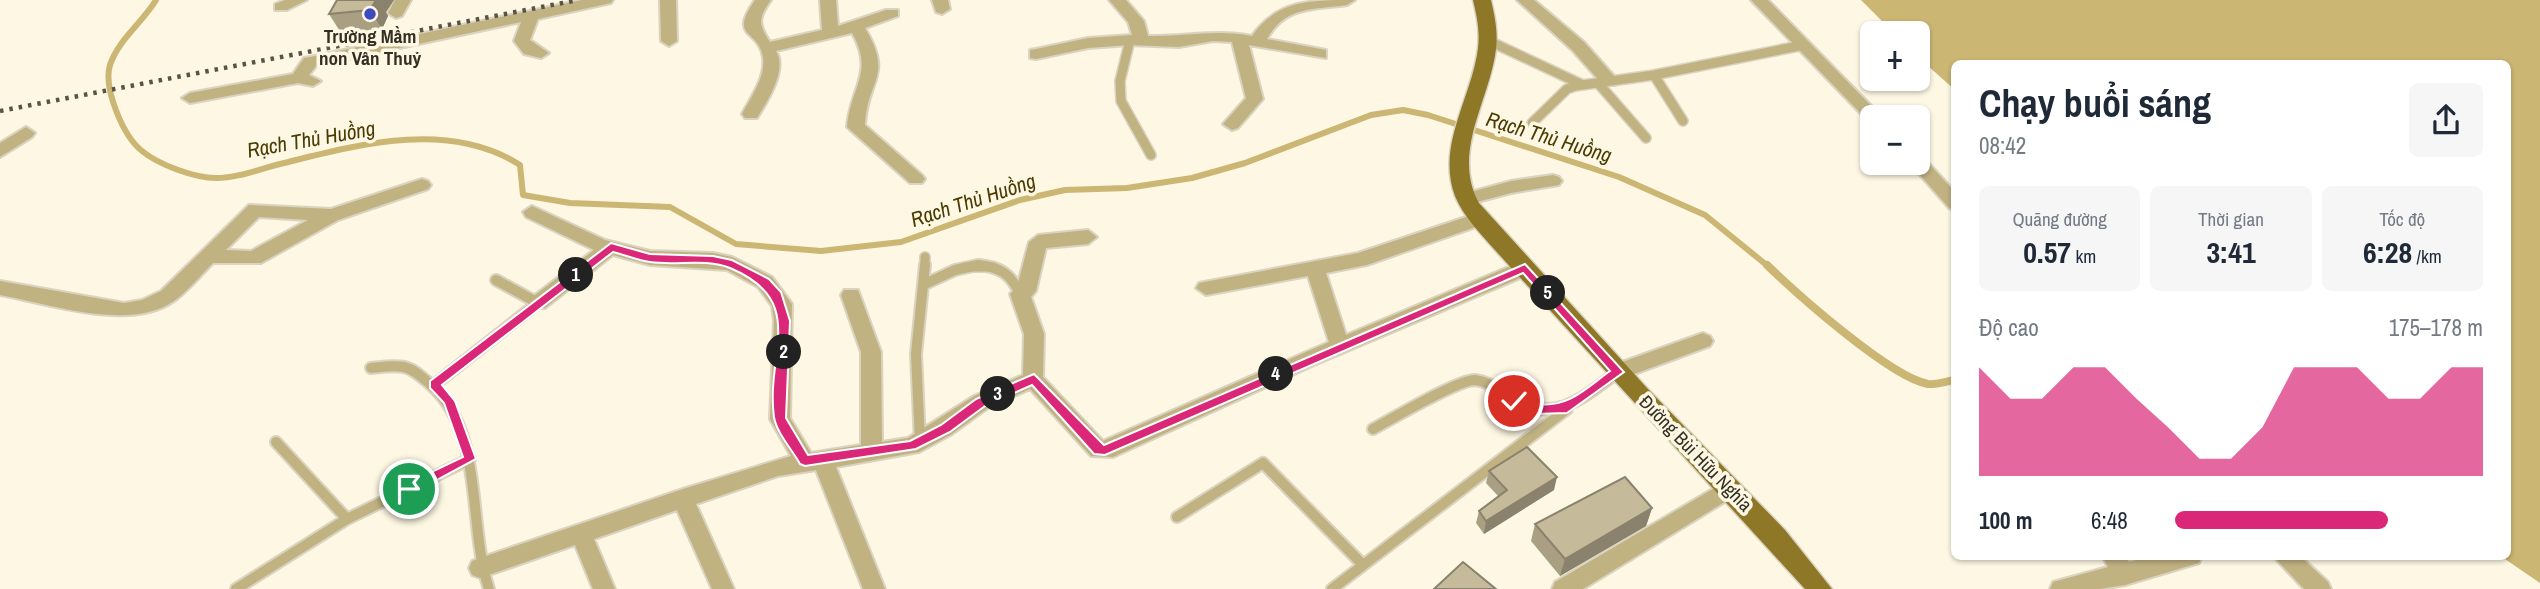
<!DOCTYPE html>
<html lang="vi">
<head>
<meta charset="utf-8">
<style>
	:root { --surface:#fff; --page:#f6f6f7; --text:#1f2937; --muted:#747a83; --accent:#db2777 }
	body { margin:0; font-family:"Archivo Narrow",sans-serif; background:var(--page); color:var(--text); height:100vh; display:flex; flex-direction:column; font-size:26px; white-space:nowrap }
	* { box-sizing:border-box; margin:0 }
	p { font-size:23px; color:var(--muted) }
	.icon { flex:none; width:38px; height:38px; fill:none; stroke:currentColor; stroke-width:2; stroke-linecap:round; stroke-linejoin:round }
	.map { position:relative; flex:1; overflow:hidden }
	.details { position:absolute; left:1951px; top:60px; width:560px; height:500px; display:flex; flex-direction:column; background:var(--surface); border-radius:10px; box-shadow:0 2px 5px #0004 }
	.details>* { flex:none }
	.tools { position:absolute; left:1860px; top:21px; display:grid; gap:14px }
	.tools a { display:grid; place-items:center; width:70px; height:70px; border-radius:10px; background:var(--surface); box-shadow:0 2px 5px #0004; font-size:35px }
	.pin { position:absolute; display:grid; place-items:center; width:60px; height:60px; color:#fff; margin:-30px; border:4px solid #fff; border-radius:50%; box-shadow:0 2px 7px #0007 }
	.km { position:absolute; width:35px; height:35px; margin:-18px; border-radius:50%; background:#222; color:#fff; font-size:19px; line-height:35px; text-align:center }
	.round { display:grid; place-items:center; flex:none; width:74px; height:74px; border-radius:10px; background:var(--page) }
	.head { display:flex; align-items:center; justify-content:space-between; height:119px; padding:0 28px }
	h1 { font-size:38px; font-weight:700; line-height:52px }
	.figures { display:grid; grid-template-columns:repeat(3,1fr); gap:10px; height:119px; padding:7px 28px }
	.figures div { display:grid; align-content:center; border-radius:10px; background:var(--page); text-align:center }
	.figures b { font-size:30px; font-weight:700 }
	.figures small { font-size:19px; font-weight:400 }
	.figures p { font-size:19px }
	.chart { height:196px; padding:14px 28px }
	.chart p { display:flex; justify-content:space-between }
	.chart svg { width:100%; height:126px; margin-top:7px; fill:var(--accent); opacity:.7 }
	ul { padding:0 28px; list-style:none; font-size:23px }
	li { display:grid; grid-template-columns:112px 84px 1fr; align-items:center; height:52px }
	li i { height:18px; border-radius:9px; background:var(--accent) }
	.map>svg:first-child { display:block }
	.water { fill:#cbb673 }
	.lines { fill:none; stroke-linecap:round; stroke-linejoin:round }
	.stream-far1 { stroke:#cbb673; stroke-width:6 }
	.stream { stroke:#cbb673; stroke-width:8 }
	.service-far1-casing { stroke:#d9d3c0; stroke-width:12 }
	.service-casing { stroke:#d9d3c0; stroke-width:14 }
	.minor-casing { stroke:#d9d3c0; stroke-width:4 }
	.primary-casing { stroke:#d9d3c0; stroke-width:3 }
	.service-far1 { stroke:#c1b282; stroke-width:9 }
	.service { stroke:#c1b282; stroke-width:10 }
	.minor { fill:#c1b282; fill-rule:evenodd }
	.primary { fill:#8e7727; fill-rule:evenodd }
	.rail { stroke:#585445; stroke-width:4.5; stroke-dasharray:3.5 6; stroke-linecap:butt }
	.wall { fill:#a9a084 }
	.shaded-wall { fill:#8a826c }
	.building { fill:#c5ba9a; stroke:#8a826c; stroke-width:2 }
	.route { fill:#db2777; stroke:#fff; stroke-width:2 }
	.poi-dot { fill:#3e4bbf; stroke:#fdf7e3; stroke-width:2.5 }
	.labels { text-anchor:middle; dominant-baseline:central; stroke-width:7; stroke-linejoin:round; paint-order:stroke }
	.poi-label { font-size:19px; font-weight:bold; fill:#332f22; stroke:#fdf7e3 }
	.street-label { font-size:19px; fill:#332f22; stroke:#fdf7e3 }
	.water-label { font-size:21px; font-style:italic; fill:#493b02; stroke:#fdf7e3 }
</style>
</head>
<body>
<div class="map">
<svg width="2540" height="589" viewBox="0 0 2540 589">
	<rect width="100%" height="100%" fill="#fdf7e3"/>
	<path class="water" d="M1861 0H2540V583L2502 557 2508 556V63H1955V90L1918 57V33H1894Z"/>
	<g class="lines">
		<path class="stream-far1" d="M156 0C143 22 118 40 110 65 103 88 123 136 142 151 159 165 195 178 216 178 239 178 262 168 284 163 360 144 449 120 520 165L523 195 570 203 670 207 736 244 821 251 901 242 1020 200 1065 190 1127 188 1192 178 1245 163 1371 115 1403 110 1428 115 1619 177 1705 215 1769 267"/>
		<path class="stream" d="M1767 265C1797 294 1890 377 1928 384 1936 385 1947 381 1955 380"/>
		<defs>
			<path id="service-far1" d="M1130 40 1120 81 1121 101 1151 155
				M1489 41 1583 85
				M1654 75 1683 121
				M1598 83 1646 138
				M1532 123 1567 89 1575 86 1654 75 1804 45
				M925 257V267
				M965 267H993"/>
			<path id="service" d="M979 265C1000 267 1011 274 1020 294
				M925 284 955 270 978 265
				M371 368C381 367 393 365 404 367 414 369 423 378 431 385 485 433 467 523 489 589
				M434 385 538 303 496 280
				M1373 429C1392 419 1457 380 1475 380 1488 381 1497 390 1508 397 1553 426 1581 399 1618 372
				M276 442 347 519
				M920 442 916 354 925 265
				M1177 517 1263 463 1363 565
				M236 589 347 519 470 459
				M1332 589 1567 409"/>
			<path id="minor" d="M285 0H307L287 10H275V4Z
				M395 0H411L402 16 396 18 388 13Z
				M582 0H613L611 3 538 19 530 40 549 53 541 58 524 54 514 41 521 22 316 66 309 75 321 81 313 86 298 83 190 103 182 98 190 93 293 74 304 58 310 57Z
				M660 0H676L677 41 669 46 661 41Z
				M755 0H771C758 18 758 24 770 42L822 30 820 0H836L838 26 886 10H898V16L865 28C894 77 867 79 865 125L922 175 925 179 922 183H910L847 127C850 87 875 73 852 33L776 51C788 69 767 102 757 118H745L742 114C751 97 766 77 763 57 758 28 728 39 755 0Z
				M932 0H948L950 9 942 14 936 12Z
				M1109 0H1126L1144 21 1148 36C1184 37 1216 29 1252 36 1277 0 1310 0 1355 0L1347 5C1312 10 1285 6 1267 39L1326 50V58L1249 45 1263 99 1238 128 1232 130 1223 124 1246 98 1232 42 1213 41 1179 47 1130 45 1088 48 1036 59 1030 58V50L1036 49 1088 38 1132 35 1128 22Z
				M1517 0H1534L1584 42 1615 77 1617 81 1615 85H1603L1572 50Z
				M1751 0H1768L1882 117H1872V122L1868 121Z
				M26 127 35 133 32 137 0 157V143Z
				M1918 156 1924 158 1955 192V210L1949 208 1912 166 1910 163H1918Z
				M1553 175 1559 177 1562 181 1559 185 1511 193 1466 205 1457 199 1460 195 1511 181Z
				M422 179 428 181 431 185 428 189 338 220 261 263H213C201 275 188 291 174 301 130 332 50 304 0 295V281L124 303 142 300 161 291 249 205 331 209ZM259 217 308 220 251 251 226 250Z
				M532 206 605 240 650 251 713 253 732 257 772 277 792 304 790 418 811 453 861 445V352L841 295 844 290H858L881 352 882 442 908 438 974 396 1023 375 1024 334 1010 294 1017 287 1029 242 1038 235 1088 230 1097 237 1088 244 1046 248 1036 291 1031 297 1044 334 1043 377 1103 441 1329 342 1308 276 1206 295 1196 288 1199 283 1358 253 1481 212 1487 213 1490 218 1487 223 1367 265 1326 273 1346 335 1518 263 1525 261 1534 268 1532 273 1314 365 1113 457 1091 456 1030 389 988 408 952 434 919 452 836 467 885 589H863L816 470 778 476 696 504 734 589H712L677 510 594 539 615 589H593L575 545 480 578 472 575 469 568 472 561 480 558 683 489 791 456 770 419 774 321 772 306 758 287 727 270 650 265 613 255 545 308H531L528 303 531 298 594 250 526 217 523 212Z
				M1703 333 1710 336 1713 341 1710 346 1618 380 1611 378 1608 372 1611 366Z
				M1728 480 1736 483 1739 489 1736 495 1583 589H1552L1555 582Z
				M2102 556H2126L2129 562 2150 556H2202L2199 563 2125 585 2100 589H2050L2053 582 2108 567Z
				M2273 556H2300L2328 582 2331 589H2304Z"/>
			<path id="primary" d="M1473 0H1491C1495 17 1498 32 1496 49 1490 100 1451 152 1479 203L1647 388 1785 530 1832 589H1805L1494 249C1480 233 1463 216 1455 196 1436 145 1472 98 1478 48 1480 31 1477 17 1473 0Z"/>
		</defs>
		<use href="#service-far1" class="service-far1-casing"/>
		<use href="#service" class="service-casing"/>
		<use href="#minor" class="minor-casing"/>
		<use href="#primary" class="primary-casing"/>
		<use href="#service-far1" class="service-far1"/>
		<use href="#service" class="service"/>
		<use href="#minor" class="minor"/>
		<use href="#primary" class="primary"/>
		<path class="rail" d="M0 111 578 0"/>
	</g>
	<path class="wall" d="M337 0H394L386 12 388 16 382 29 341 33 329 14Z
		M1489 471 1554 490 1484 534 1476 523 1479 511 1498 496 1486 483Z
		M1652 508 1646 526 1560 576 1531 541 1535 524Z"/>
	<path class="shaded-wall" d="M376 0H379L388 16 382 29 370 10Z
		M379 0H394L386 12Z
		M1557 477 1554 490 1484 534 1486 521Z
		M1652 508 1646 526 1560 576 1565 559Z"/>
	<path class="building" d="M337 0H376L370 10 329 14Z
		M1527 447 1557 477 1486 521 1479 511 1507 490 1489 471Z
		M1625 477 1652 508 1565 559 1535 524Z
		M1463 562 1496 589H1434Z"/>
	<path class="route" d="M611 243 650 254 713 256 732 260 769 279 781 292 790 321 786 418 808 455 910 441 941 425 976 399 1034 374 1104 445 1525 264 1624 372 1567 413 1534 414 1510 405V398C1520 396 1527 403 1537 404 1569 408 1586 388 1610 371L1523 273 1105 455 1094 454 1032 385 985 406 950 432 916 449 805 466 800 464C793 451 776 432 774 417 765 354 809 301 730 268 705 258 676 266 650 262 637 260 625 255 613 252L442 385 455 401 476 459 413 493H404V485L463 457 444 403 430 388V381Z"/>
	<circle class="poi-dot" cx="370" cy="14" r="7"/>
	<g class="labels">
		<g class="poi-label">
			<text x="370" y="36">Trường Mầm<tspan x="370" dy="22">non Vân Thuỷ</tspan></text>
		</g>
		<g class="street-label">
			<text transform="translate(1696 453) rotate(46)">Đường Bùi Hữu Nghĩa</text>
		</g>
		<g class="water-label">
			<text transform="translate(1549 137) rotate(17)">Rạch Thủ Huồng</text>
			<text transform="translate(311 139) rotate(-10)">Rạch Thủ Huồng</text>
			<text transform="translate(973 200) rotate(-18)">Rạch Thủ Huồng</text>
		</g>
	</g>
</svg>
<div class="tools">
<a>+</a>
<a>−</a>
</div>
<div class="pin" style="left:409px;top:489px;background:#1e9e55"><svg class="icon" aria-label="arrive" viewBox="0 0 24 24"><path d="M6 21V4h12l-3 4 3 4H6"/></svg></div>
<div class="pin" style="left:1514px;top:401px;background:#d93025"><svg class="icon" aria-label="check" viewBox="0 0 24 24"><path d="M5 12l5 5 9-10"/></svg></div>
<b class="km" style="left:576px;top:275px">1</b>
<b class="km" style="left:784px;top:352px">2</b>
<b class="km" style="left:998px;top:394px">3</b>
<b class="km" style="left:1276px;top:374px">4</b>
<b class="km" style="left:1548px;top:293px">5</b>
<section class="details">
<div class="head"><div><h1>Chạy buổi sáng</h1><p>08:42</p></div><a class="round"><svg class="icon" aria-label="share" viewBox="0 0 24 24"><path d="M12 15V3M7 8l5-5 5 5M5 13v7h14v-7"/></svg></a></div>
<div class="figures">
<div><p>Quãng đường</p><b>0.57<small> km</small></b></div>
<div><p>Thời gian</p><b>3:41</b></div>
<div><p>Tốc độ</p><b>6:28<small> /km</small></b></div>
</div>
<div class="chart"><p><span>Độ cao</span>175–178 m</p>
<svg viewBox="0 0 160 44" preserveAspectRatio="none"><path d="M0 44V6L10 17L20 17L30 6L40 6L50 17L60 27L70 38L80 38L90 27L100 6L110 6L120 6L130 17L140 17L150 6L160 6V44z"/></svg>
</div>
<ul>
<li><b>100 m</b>6:48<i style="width:69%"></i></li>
</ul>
</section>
</div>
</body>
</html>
